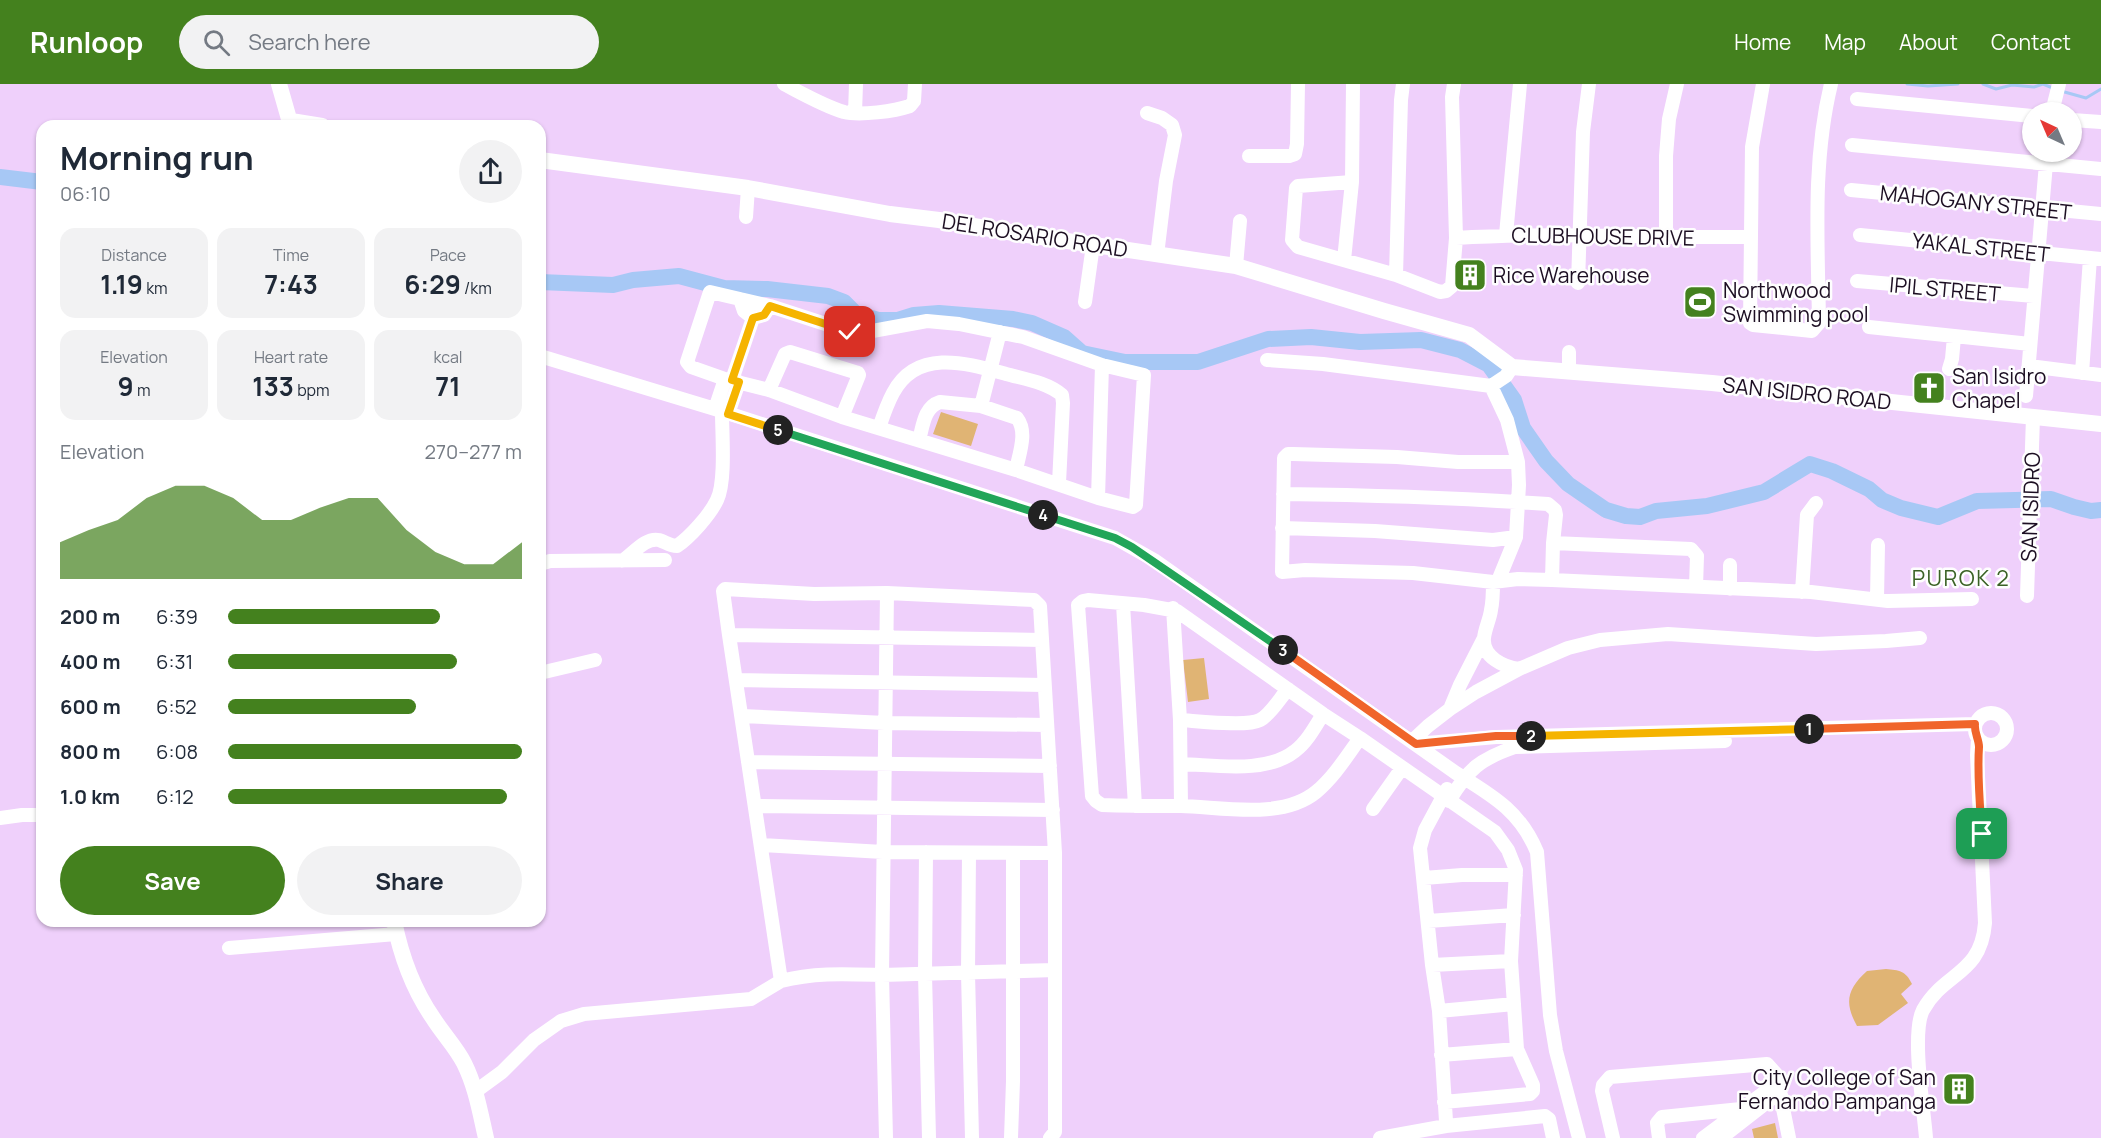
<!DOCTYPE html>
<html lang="en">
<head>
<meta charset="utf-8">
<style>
	:root { --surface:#fff; --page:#f2f2f3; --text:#1f2937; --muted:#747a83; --accent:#44811e }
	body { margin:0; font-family:Manrope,sans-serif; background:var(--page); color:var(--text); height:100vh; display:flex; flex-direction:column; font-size:22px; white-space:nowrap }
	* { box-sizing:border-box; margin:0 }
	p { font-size:20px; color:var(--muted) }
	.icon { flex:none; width:33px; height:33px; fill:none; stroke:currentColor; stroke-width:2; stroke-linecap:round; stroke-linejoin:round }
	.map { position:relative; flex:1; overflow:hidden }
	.side { position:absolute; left:36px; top:36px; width:510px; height:807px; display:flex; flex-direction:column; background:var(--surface); border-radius:18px; box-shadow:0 2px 4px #0004 }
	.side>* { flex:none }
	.needle { width:39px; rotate:316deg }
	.fabs { position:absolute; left:2022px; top:18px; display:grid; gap:12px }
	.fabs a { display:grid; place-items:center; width:60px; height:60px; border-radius:50%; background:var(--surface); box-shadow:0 2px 4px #0004; font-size:30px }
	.pin { position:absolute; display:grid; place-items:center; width:51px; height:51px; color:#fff; margin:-26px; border-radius:12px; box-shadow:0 3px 9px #0006 }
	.km { position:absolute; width:30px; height:30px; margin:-15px; border-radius:50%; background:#222; color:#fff; font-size:16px; line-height:30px; text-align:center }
	.round { display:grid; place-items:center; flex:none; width:63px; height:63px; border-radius:32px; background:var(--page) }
	.overview { display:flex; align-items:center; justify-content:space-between; height:102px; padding:0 24px }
	h1 { font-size:33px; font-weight:700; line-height:45px }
	.metrics { display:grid; grid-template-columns:repeat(3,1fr); gap:9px; height:102px; padding:6px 24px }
	.metrics div { display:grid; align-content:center; border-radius:15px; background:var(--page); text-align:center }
	.metrics b { font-size:26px; font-weight:700 }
	.metrics small { font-size:16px; font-weight:400 }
	.metrics p { font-size:16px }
	.chart { height:168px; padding:12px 24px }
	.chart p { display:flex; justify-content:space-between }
	.chart svg { width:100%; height:108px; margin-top:6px; fill:var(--accent); opacity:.7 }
	.cta { display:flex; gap:12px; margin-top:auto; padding:12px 24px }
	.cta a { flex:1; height:69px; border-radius:36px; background:var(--accent); color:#fff; font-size:24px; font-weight:700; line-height:69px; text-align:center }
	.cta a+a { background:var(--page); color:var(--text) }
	ul { padding:0 24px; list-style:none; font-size:20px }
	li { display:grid; grid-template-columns:96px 72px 1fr; align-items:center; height:45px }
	li i { height:15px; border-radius:8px; background:var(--accent) }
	header { display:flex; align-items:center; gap:36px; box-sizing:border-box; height:84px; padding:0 30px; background:var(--accent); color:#fff }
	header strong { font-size:28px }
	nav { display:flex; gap:33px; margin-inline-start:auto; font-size:21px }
	.search { width:420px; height:54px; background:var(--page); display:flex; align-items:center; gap:15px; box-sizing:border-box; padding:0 21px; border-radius:33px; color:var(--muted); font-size:22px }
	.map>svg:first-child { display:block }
	.green { fill:#e0b474 }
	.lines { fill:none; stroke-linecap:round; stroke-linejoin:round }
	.stream { stroke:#a7c8f5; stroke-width:3 }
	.river { stroke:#a7c8f5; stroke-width:16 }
	.minor { stroke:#fff; stroke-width:14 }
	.major { stroke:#fff; stroke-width:16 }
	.split-1-casing { stroke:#fff; stroke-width:12 }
	.split-2-casing { stroke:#fff; stroke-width:12 }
	.split-3-casing { stroke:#fff; stroke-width:12 }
	.split-4-casing { stroke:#fff; stroke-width:12 }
	.split-5-casing { stroke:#fff; stroke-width:12 }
	.split-6-casing { stroke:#fff; stroke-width:12 }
	.split-1 { stroke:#f0652b; stroke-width:8 }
	.split-2 { stroke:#f5b400; stroke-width:8 }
	.split-3 { stroke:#f0652b; stroke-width:8 }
	.split-4 { stroke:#22a559; stroke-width:8 }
	.split-5 { stroke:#22a559; stroke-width:8 }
	.split-6 { stroke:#f5b400; stroke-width:8 }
	.labels { text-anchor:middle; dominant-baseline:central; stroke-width:5; stroke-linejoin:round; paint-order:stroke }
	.street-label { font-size:21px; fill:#1c0e22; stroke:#fefefe }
	.poi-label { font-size:21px; fill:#1c0e22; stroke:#fefefe; text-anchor:start }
	.neighbourhood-label { font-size:22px; letter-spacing:1.5px; fill:#3b6226; stroke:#fefefe }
</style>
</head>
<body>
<header>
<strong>Runloop</strong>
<div class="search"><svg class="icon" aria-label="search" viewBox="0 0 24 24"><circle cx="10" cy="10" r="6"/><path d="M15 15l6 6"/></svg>Search here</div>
<nav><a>Home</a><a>Map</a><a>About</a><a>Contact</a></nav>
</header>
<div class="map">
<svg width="2101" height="1054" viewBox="0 0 2101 1054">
	<rect width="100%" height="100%" fill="#efd0fb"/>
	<path class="green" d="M941 328 978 340 971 362 933 350Z
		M1204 574 1209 615 1188 618 1183 576Z
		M1886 885C1899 886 1906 887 1912 900L1901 910 1908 919 1878 941 1857 942C1844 919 1847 905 1867 887Z
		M1775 1039 1778 1054H1754L1752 1045Z"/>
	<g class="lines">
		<path class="stream" d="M1907 0 1928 2 1958 0
			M1983 0 1996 5 2012 1 2034 3 2043 0 2055 5
			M2061 7 2086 14 2101 5"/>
		<path class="river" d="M0 93 42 98
			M540 198 613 201 633 196 679 192 724 204 767 205 828 212 844 218 855 229 878 236H898L914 231 939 229 1013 235 1032 239 1064 253 1082 269 1125 278H1198L1268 255 1311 253 1360 258 1421 256 1460 266 1489 281 1514 316 1523 344 1546 377 1568 400 1606 426 1626 432 1640 433 1656 427 1707 422 1764 408 1810 380 1832 387 1869 405 1882 416 1901 424 1938 433 1977 417 2051 415 2074 423 2091 427 2101 426"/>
		<path class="minor" d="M784 0C803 10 824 22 844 28 860 32 895 27 910 22L914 17 915 0
			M1763 0 1752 63 1750 239 1753 241 1812 247 1819 239C1818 159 1812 78 1831 0
			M1857 15 2032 32
			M2052 28 2059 0
			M855 29 856 0
			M1147 29 1162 34 1172 41 1175 51 1166 97 1157 171
			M2072 36 2101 38
			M1852 61 2101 85
			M1249 72H1289L1295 70 1297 60 1298 0
			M1352 98 1298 102 1296 104 1292 156 1298 163 1396 191 1440 208 1446 207 1452 202 1456 154 1452 13 1454 0
			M1851 106 2101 130
			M746 133 748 104
			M1506 151 1520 0
			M1860 151 2101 175
			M1456 154C1554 148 1653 154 1751 153
			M1666 154V72L1669 35 1677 0
			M1344 176 1352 98 1353 0
			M1236 182 1240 137
			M1396 191 1401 16 1403 0
			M1857 197 2034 212
			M1578 199 1583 48 1589 0
			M710 208 770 222 850 248H867L927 237 959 240 1023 253 1102 281 1144 291 1136 421 1133 423 1098 414 1016 386 842 333 769 306 725 295 691 283 687 278Z
			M740 215 744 227 753 234 764 231 770 222
			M1085 218 1093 161
			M1869 243 2030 260
			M540 272 715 325 1115 454 1154 476 1456 689C1493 712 1520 727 1537 768L1550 931 1556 967 1579 1054
			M1267 276 1323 280 1491 302 1506 292 1512 283
			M2029 282 2101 291
			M1949 285 1952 275 1954 253
			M1569 288V268
			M2082 289 2090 174
			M732 296 753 234
			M1491 302 1507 336 1518 378
			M769 306 785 270 790 268 858 289 859 291 842 333
			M2026 312 2047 68
			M981 322 1000 248
			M715 325 725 295
			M728 330 739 298
			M879 344C883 332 887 320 893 309 917 264 966 279 1006 290 1024 295 1047 298 1062 311L1063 319 1059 399
			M919 356C923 342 924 323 940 318L981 322 1017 334C1028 348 1019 370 1016 386
			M1283 410C1372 411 1460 414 1548 420L1555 426 1556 431 1553 459 1552 496
			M1098 414 1102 281
			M1282 444 1375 447 1493 456 1516 453
			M1553 459 1691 465 1697 472 1696 503
			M622 477C633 470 645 453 659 456 666 458 669 462 677 462 690 453 710 431 717 416 726 398 722 350 722 328
			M540 480 550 477 665 476
			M1498 497 1516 453 1519 401 1518 378H1458L1397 373 1293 370H1288L1284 374 1282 488 1305 486 1413 489 1493 498 1518 495 1552 496 1811 508 1888 517 1972 515
			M1730 505V481
			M1802 508 1807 431 1816 419
			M887 509 882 891 1055 886V769
			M2027 512 2033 333
			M1877 515 1878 461
			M1088 516 1144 521 1177 527 1323 630 1360 654C1347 672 1334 693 1316 708 1282 736 1222 723 1181 722 1155 722 1128 722 1102 721L1096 717 1092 712 1078 521 1083 517Z
			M1123 520 1135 722
			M1173 524 1180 636 1181 722
			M729 551 1042 556
			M1519 585 1568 564 1600 556 1668 550 1816 560 1886 557 1920 554
			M540 589 595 576
			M736 596 1044 601
			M1450 625 1476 608 1519 585C1504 583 1482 573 1484 554 1485 544 1490 535 1491 526 1493 517 1493 507 1493 498
			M1975 645a16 16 0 1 1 32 0a16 16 0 1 1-32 0Z
			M742 632 885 639 1047 641
			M1180 636C1197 637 1247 643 1260 636 1271 630 1280 614 1288 605
			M1360 654 1495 748 1508 766 1516 786 1511 877 1517 965 1533 1001V1007L1530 1010 1444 1018
			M1412 657 1428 642 1450 625 1460 601 1483 556
			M1416 660 1496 653 1975 640
			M748 678 1050 682
			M1182 680C1216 681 1266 690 1295 667 1307 658 1315 643 1323 630
			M1449 717C1468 685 1480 675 1515 663L1725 657
			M756 722 1053 726
			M1373 725 1402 684
			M0 734 22 731H42
			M926 768 925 890 929 1054
			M969 769 968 889 972 1054
			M1424 794 1462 791H1516
			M1428 837 1514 831
			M229 864 396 850
			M1432 881 1511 877
			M781 897C815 888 848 890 882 891L886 1054
			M1439 927 1514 920
			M1441 971 1517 965
			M476 1007 502 988 534 956 561 937 584 930 751 915 781 897 729 551 723 507 725 505 814 510 887 509 1034 516 1040 522 1055 769 883 768 761 761
			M1446 1037 1439 927 1432 881 1420 764 1425 746 1447 705
			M1011 1054 1013 997V770
			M1050 1054 1055 1048V886
			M1380 1054 1446 1042 1545 1032 1549 1035 1553 1054
			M1613 1054 1602 1007 1603 1001 1610 993 1767 980 1776 990 1789 1054
			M1659 1054 1657 1039 1662 1033 1741 1025
			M1703 1054 1766 1007 1779 1003
			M1721 1054 1771 1015 1781 1011
			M1926 1054C1924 1026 1911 949 1923 926 1944 888 1981 891 1985 839L1977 671 1978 655"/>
		<path class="major" d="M279 0 291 42
			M291 37 322 42
			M540 76 748 104 890 130 939 136 1014 149 1236 182 1384 227 1469 251 1512 283 1712 299 2101 340
			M394 837C401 872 413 905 433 934 443 950 456 963 464 979 476 1003 480 1028 486 1054"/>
	</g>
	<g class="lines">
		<defs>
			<path id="split-1" d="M1809 645 1975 640C1974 649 1979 655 1979 663 1977 692 1980 722 1982 750"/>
			<path id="split-2" d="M1531 652 1809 645"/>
			<path id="split-3" d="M1283 566 1416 660 1496 652H1531"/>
			<path id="split-4" d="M1043 431 1115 454 1132 463 1283 566"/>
			<path id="split-5" d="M778 346 1043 431"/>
			<path id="split-6" d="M778 346 728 330 739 298 732 296 753 234 764 231 770 222 850 248"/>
		</defs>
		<use href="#split-1" class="split-1-casing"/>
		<use href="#split-2" class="split-2-casing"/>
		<use href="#split-3" class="split-3-casing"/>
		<use href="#split-4" class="split-4-casing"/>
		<use href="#split-5" class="split-5-casing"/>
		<use href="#split-6" class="split-6-casing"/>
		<use href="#split-1" class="split-1"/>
		<use href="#split-2" class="split-2"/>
		<use href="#split-3" class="split-3"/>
		<use href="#split-4" class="split-4"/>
		<use href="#split-5" class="split-5"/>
		<use href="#split-6" class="split-6"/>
	</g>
	<defs>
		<symbol id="building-square" viewBox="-11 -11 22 22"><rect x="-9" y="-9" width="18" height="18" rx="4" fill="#44811e" stroke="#fefefe"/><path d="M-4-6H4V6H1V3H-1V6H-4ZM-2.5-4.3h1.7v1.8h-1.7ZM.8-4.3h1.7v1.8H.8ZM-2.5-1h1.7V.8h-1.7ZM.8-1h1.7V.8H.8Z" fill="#fff"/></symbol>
		<symbol id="stadium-square" viewBox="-11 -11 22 22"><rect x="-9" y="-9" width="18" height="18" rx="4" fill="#44811e" stroke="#fefefe"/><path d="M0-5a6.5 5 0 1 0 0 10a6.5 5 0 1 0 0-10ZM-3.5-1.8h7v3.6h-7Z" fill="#fff"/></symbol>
		<symbol id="church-square" viewBox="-11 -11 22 22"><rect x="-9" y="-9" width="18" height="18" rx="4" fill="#44811e" stroke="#fefefe"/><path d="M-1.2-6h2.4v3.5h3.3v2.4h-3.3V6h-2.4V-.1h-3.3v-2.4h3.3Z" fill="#fff"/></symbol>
	</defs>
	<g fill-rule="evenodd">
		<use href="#building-square" x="1451" y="172" width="38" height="38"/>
		<use href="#stadium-square" x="1681" y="199" width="38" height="38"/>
		<use href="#church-square" x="1910" y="285" width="38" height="38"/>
		<use href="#building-square" x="1940" y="986" width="38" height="38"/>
	</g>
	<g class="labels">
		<g class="street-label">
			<text transform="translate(1976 118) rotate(6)">MAHOGANY STREET</text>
			<text transform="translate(1035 151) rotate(9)">DEL ROSARIO ROAD</text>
			<text transform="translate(1603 152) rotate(1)">CLUBHOUSE DRIVE</text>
			<text transform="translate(1981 163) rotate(6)">YAKAL STREET</text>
			<text transform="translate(1945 205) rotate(5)">IPIL STREET</text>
			<text transform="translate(1807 309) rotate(6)">SAN ISIDRO ROAD</text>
			<text transform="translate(2030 423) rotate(-88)">SAN ISIDRO</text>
		</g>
		<g class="poi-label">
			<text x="1493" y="191">Rice Warehouse</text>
			<text x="1723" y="206">Northwood<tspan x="1723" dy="24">Swimming pool</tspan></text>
			<text x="1952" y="292">San Isidro<tspan x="1952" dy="24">Chapel</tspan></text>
			<text x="1936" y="993" text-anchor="end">City College of San<tspan x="1936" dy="24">Fernando Pampanga</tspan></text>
		</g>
		<g class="neighbourhood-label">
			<text x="1961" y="494">PUROK 2</text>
		</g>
	</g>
</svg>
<div class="fabs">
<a><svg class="needle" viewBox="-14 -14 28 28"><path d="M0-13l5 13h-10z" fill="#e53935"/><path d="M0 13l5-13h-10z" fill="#747a83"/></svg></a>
</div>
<div class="pin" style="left:1982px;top:750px;background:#1e9e55"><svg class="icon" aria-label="arrive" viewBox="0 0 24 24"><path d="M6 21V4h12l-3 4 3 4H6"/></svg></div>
<div class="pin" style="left:850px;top:248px;background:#d93025"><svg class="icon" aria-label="check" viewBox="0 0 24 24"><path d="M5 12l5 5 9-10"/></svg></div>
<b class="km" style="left:1809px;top:645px">1</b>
<b class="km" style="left:1531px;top:652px">2</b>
<b class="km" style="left:1283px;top:566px">3</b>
<b class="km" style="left:1043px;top:431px">4</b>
<b class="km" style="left:778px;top:346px">5</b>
<section class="side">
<div class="overview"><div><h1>Morning run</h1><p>06:10</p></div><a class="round"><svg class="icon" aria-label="share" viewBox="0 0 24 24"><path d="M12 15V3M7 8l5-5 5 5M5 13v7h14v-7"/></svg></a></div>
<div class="metrics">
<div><p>Distance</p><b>1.19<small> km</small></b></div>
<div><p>Time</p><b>7:43</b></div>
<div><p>Pace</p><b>6:29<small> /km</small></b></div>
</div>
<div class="metrics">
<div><p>Elevation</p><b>9<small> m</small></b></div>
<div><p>Heart rate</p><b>133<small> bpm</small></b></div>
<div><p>kcal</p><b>71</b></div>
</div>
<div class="chart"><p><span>Elevation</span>270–277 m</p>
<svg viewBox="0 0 160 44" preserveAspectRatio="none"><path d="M0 44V29L10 24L20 20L30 11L40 6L50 6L60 11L70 20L80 20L90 15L100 11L110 11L120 24L130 33L140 38L150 38L160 29V44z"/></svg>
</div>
<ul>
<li><b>200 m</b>6:39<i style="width:72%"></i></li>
<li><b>400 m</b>6:31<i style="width:78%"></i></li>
<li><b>600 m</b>6:52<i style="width:64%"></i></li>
<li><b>800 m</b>6:08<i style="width:100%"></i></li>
<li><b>1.0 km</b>6:12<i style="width:95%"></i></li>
</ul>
<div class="cta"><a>Save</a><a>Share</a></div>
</section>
</div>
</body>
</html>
